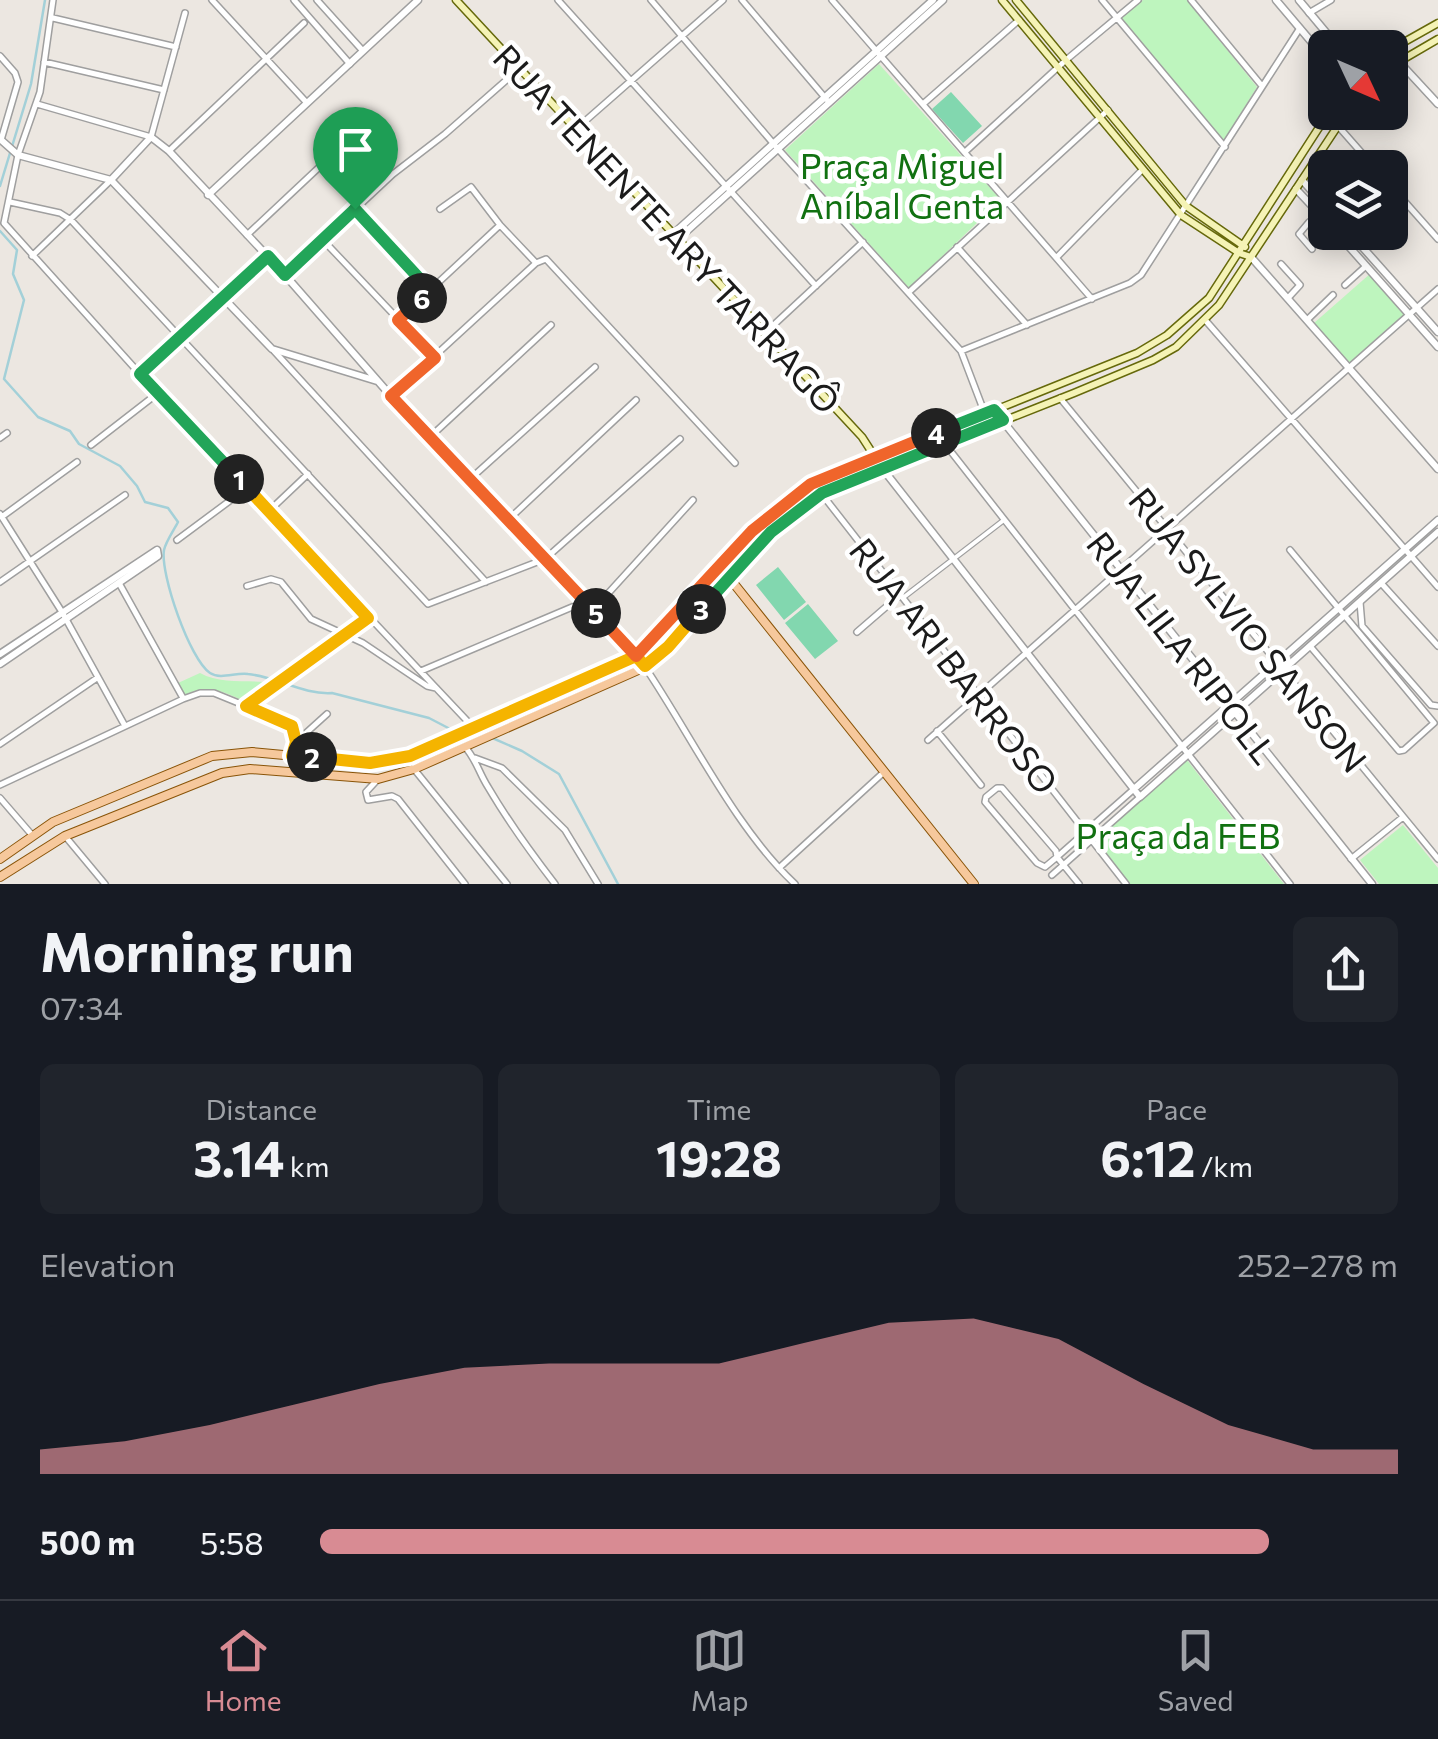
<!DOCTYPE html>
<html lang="en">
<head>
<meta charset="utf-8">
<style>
	:root { --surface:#171b24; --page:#20242c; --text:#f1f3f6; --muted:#9ea1a6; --line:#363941; --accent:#d88b93 }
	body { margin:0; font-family:Commissioner,sans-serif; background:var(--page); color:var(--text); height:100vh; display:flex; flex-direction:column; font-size:38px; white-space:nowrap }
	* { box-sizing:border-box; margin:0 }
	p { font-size:32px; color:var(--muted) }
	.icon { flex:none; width:55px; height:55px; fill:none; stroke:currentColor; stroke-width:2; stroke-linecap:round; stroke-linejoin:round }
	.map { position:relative; height:884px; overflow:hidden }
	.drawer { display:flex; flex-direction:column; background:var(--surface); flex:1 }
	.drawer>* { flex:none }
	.needle { width:65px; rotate:134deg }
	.fabs { position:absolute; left:1308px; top:30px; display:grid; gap:20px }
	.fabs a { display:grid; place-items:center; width:100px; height:100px; border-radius:15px; background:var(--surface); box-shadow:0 5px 25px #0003; font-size:50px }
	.pin { position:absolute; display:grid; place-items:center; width:85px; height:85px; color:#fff; margin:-102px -42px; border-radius:50% 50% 50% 0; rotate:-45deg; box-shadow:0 0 10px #0007 }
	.pin .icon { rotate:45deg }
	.km { position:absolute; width:50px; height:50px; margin:-25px; border-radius:50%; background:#222; color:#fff; font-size:28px; line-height:50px; text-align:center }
	.round { display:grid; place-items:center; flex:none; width:105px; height:105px; border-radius:15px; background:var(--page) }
	.head { display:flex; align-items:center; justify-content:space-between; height:170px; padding:0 40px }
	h1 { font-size:55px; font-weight:700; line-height:75px }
	.stats { display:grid; grid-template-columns:repeat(3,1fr); gap:15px; height:170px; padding:10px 40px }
	.stats div { display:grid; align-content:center; border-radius:15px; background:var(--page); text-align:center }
	.stats b { font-size:50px; font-weight:700 }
	.stats small { font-size:28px; font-weight:400 }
	.stats p { font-size:28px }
	.chart { height:280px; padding:20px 40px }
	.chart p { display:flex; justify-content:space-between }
	.chart svg { width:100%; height:180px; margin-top:10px; fill:var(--accent); opacity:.7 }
	ul { padding:0 40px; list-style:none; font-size:32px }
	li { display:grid; grid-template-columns:160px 120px 1fr; align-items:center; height:75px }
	li i { height:25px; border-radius:12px; background:var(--accent) }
	.dock { display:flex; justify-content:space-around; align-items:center; height:140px; border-top:2px solid var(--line); background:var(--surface); font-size:28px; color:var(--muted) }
	.dock a { display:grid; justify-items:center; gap:5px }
	.dock .current { color:var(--accent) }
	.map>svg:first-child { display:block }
	.park { fill:#bef5be }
	.pitch { fill:#82d7af }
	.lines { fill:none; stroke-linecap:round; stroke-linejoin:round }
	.stream { stroke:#a3d0d8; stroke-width:2.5 }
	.pedestrian-casing { stroke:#9f9f9f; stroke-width:6 }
	.minor-casing { stroke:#9f9f9f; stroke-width:8 }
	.tertiary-casing { stroke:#9f9f9f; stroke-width:9 }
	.secondary-casing { stroke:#66690b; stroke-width:9 }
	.primary-casing { stroke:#895408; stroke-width:10 }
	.pedestrian { stroke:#fff; stroke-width:4 }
	.minor { stroke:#fff; stroke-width:5 }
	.tertiary { stroke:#fff; stroke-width:6 }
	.secondary { stroke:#f5f3b6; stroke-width:6 }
	.primary { stroke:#f6c89c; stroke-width:8 }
	.split-1-casing { stroke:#fff; stroke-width:20 }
	.split-2-casing { stroke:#fff; stroke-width:20 }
	.split-3-casing { stroke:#fff; stroke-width:20 }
	.split-4-casing { stroke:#fff; stroke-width:20 }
	.split-5-casing { stroke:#fff; stroke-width:20 }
	.split-6-casing { stroke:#fff; stroke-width:20 }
	.split-7-casing { stroke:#fff; stroke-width:20 }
	.split-1 { stroke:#22a559; stroke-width:12 }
	.split-2 { stroke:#f5b400; stroke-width:12 }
	.split-3 { stroke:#f5b400; stroke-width:12 }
	.split-4 { stroke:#22a559; stroke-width:12 }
	.split-5 { stroke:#f0652b; stroke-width:12 }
	.split-6 { stroke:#f0652b; stroke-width:12 }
	.split-7 { stroke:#22a559; stroke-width:12 }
	.labels { text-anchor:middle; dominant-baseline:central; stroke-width:9; stroke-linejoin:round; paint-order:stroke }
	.park-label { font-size:35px; fill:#117111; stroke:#fff }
	.street-label { font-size:35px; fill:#1b1b1b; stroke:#fff }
</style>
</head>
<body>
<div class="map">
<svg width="1438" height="884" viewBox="0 0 1438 884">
	<rect width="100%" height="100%" fill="#ece7e1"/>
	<path class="park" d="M1143 0H1187L1257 87 1223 142 1120 18Z
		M879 64 1001 200 909 288 785 150Z
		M1371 273 1407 314 1350 364 1314 323Z
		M200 673C221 685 249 679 274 683L246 702C222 691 209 684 184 695L178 683Z
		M1187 760 1284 884H1130L1095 839Z
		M1403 825 1438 868V884H1379L1360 860Z"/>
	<path class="pitch" d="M951 92 982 126 963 143 932 109Z
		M778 567 806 602 784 620 756 585Z
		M808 604 838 641 815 659 785 623Z"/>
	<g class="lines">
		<path class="stream" d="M0 186 31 84 45 0
			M0 231 17 250 13 274 24 300 4 379 38 417 70 431 79 444 120 466 137 486 145 502 168 508 178 522C174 530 166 541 164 550 160 574 190 660 210 673 221 680 236 672 248 674 277 677 304 695 332 693L429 718 454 731
			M0 658 62 618
			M490 737 522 751 559 774 618 884"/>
		<defs>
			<path id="pedestrian" d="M904 597 1004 520"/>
			<path id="minor" d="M53 0 40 92 18 155 4 223 140 374 472 726
				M212 0 307 103
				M294 0 350 64
				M317 0 363 51
				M558 0 816 286
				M651 0 778 149 961 351 985 414
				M742 0 827 100
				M832 0 1092 299
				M1102 0 1225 147
				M1191 0 1262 86
				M1309 13 1331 0
				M53 18 176 47
				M0 56 15 73 18 82 1 140
				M44 62 164 90
				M37 104 151 137 185 13
				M923 104 1019 20
				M1338 126 1375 168
				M576 129 723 0
				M169 151 304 23
				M965 152 1066 60 1138 0
				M1390 185 1438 239
				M10 202 60 213 71 220 428 604 545 559 680 439
				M355 209 430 290
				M440 209 471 187 500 225 536 263
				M247 235 346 142
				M322 239 435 358
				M957 247 1027 325
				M1312 249 1299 234 1309 222 1331 242 1339 236
				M32 256 111 180
				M1057 257 1142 170
				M1281 264 1300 285 1288 298
				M285 275 393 174 445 134 519 69
				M1345 285 1366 266
				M909 292 1108 110
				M398 320 500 225
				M1307 320 1333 295
				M1206 321 1438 587
				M765 333 863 242
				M274 351 486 582
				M961 351 1130 283 1141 275 1300 28
				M140 374 223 298
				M391 396 536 263 546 259 735 463
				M1060 398 1438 859
				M430 437 551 325
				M0 438 7 433
				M945 444 1290 884
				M91 445 158 393
				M469 480 595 367
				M821 493 1126 884
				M269 511 308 474
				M0 514 62 612 125 726
				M3 516 77 462
				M508 520 636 400
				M177 540 247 488
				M1290 550 1434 723 1404 750 1399 751 1310 646
				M0 582 125 495
				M119 583 183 698
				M1381 583 1438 646
				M247 586 271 579 281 582 311 619 363 643 427 686 436 688
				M1360 602 1362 626 1431 705 1438 706
				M593 610 693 500
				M857 632 901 594
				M645 667C691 735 735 828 795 884
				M421 671 584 602
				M247 706 368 618
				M937 731 981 785
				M928 740 1438 289
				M296 742 327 714
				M0 744 97 678
				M465 747C476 759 479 773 488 787 508 821 531 853 555 884
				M475 758 502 768 565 830 598 884
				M414 769 507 884
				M378 779 366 792 368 800 392 796 398 799 465 884
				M0 785 183 699 200 693H214L290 724 296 742 293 756
				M0 798 32 835
				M65 836 105 884
				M1351 859 1403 817
				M779 868 884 772
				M1052 875 1139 798
				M1079 884 1057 857 1056 851 1002 788H997L986 797 985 802 1037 863 1045 867 1057 857 1134 789"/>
			<path id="tertiary" d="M1276 0 1325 58
				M1299 0 1339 48
				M1390 52 1438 104
				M0 139 18 155 111 180 272 349 377 381
				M111 180 151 137 169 151 285 275 391 396 645 667
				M1302 180 1325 206
				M1296 189 1325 220
				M208 195 418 0
				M1336 232 1438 347
				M1349 232 1438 332
				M673 234 933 0
				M678 239 943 0
				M1251 257 1438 469
				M224 298 268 256
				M994 410 1372 884
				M882 468 1140 797 1438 532
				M0 654 157 550 158 556 0 664
				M1134 789 1438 520"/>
			<path id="secondary" d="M456 0 862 437 882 468
				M1002 0 1181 215 1239 253 1251 257
				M1016 0 1186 206 1245 247
				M1390 50 1438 23
				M1390 67 1438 39
				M719 565 752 531 811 484 1137 353 1167 335 1209 298 1329 112
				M730 577 771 532 821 493 1074 393 1153 360 1176 347 1219 305 1347 112"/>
			<path id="primary" d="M0 859 53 822 212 756 252 752 370 763 410 756 636 656 719 565 974 884
				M0 877 65 836 222 773 250 769 378 779 414 769 645 667 668 647 730 577"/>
		</defs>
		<use href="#pedestrian" class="pedestrian-casing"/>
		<use href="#minor" class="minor-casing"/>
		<use href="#tertiary" class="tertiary-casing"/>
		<use href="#secondary" class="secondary-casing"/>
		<use href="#primary" class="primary-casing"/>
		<use href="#pedestrian" class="pedestrian"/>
		<use href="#minor" class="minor"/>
		<use href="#tertiary" class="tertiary"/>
		<use href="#secondary" class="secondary"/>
		<use href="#primary" class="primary"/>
	</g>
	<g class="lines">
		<defs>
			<path id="split-1" d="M239 479 140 374 268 256 285 275 355 209"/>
			<path id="split-2" d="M239 479 368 618 246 706 292 726 296 742 292 756 312 757"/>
			<path id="split-3" d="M312 757 370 763 410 756 636 656 645 666 668 647 701 609"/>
			<path id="split-4" d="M701 609 771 532 822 493 1003 420 994 410 936 433"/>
			<path id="split-5" d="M596 613 636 656 752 531 811 484 936 433"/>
			<path id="split-6" d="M422 298 398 320 435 358 391 396 596 613"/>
			<path id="split-7" d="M355 209 430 290 422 298"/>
		</defs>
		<use href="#split-1" class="split-1-casing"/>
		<use href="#split-2" class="split-2-casing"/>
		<use href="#split-3" class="split-3-casing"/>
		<use href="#split-4" class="split-4-casing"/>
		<use href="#split-5" class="split-5-casing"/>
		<use href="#split-6" class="split-6-casing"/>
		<use href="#split-7" class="split-7-casing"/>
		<use href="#split-1" class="split-1"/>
		<use href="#split-2" class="split-2"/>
		<use href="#split-3" class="split-3"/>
		<use href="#split-4" class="split-4"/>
		<use href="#split-5" class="split-5"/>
		<use href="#split-6" class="split-6"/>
		<use href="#split-7" class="split-7"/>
	</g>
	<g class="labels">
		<g class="park-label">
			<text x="902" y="164">Praça Miguel<tspan x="902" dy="40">Aníbal Genta</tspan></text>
			<text x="1178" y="834">Praça da FEB</text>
		</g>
		<g class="street-label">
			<text transform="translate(668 228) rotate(47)">RUA TENENTE ARY TARRAGÔ</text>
			<text transform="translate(1249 629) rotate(51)">RUA SYLVIO SANSON</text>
			<text transform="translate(1183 647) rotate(52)">RUA LILA RIPOLL</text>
			<text transform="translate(955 665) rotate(52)">RUA ARI BARROSO</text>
		</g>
	</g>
</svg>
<div class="fabs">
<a><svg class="needle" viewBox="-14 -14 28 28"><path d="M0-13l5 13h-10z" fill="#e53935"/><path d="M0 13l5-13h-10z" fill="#9ea1a6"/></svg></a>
<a><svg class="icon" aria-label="layers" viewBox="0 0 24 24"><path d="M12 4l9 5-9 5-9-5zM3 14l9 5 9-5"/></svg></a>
</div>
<div class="pin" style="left:355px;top:209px;background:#1e9e55"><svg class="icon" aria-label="arrive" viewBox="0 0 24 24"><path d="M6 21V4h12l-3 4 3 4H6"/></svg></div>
<b class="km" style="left:239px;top:479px">1</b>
<b class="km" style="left:312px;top:757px">2</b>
<b class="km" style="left:701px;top:609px">3</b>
<b class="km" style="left:936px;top:433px">4</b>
<b class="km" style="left:596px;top:613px">5</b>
<b class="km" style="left:422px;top:298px">6</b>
</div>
<section class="drawer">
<div class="head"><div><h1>Morning run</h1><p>07:34</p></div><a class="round"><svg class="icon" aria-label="share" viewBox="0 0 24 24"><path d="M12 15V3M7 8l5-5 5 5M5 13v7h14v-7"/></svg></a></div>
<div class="stats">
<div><p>Distance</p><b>3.14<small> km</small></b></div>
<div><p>Time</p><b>19:28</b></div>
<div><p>Pace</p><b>6:12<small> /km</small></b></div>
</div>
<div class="chart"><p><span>Elevation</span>252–278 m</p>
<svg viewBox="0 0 160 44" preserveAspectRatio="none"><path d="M0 44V38L10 36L20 32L30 27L40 22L50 18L60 17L70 17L80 17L90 12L100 7L110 6L120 11L130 22L140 32L150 38L160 38V44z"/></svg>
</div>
<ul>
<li><b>500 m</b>5:58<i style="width:88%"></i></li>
</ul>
</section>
<nav class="dock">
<a class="current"><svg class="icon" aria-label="home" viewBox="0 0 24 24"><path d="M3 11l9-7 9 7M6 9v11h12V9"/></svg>Home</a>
<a><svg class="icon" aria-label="map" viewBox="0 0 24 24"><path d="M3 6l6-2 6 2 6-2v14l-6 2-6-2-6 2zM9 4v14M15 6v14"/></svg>Map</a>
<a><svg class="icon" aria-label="saved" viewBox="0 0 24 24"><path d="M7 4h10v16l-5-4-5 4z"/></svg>Saved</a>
</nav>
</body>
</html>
